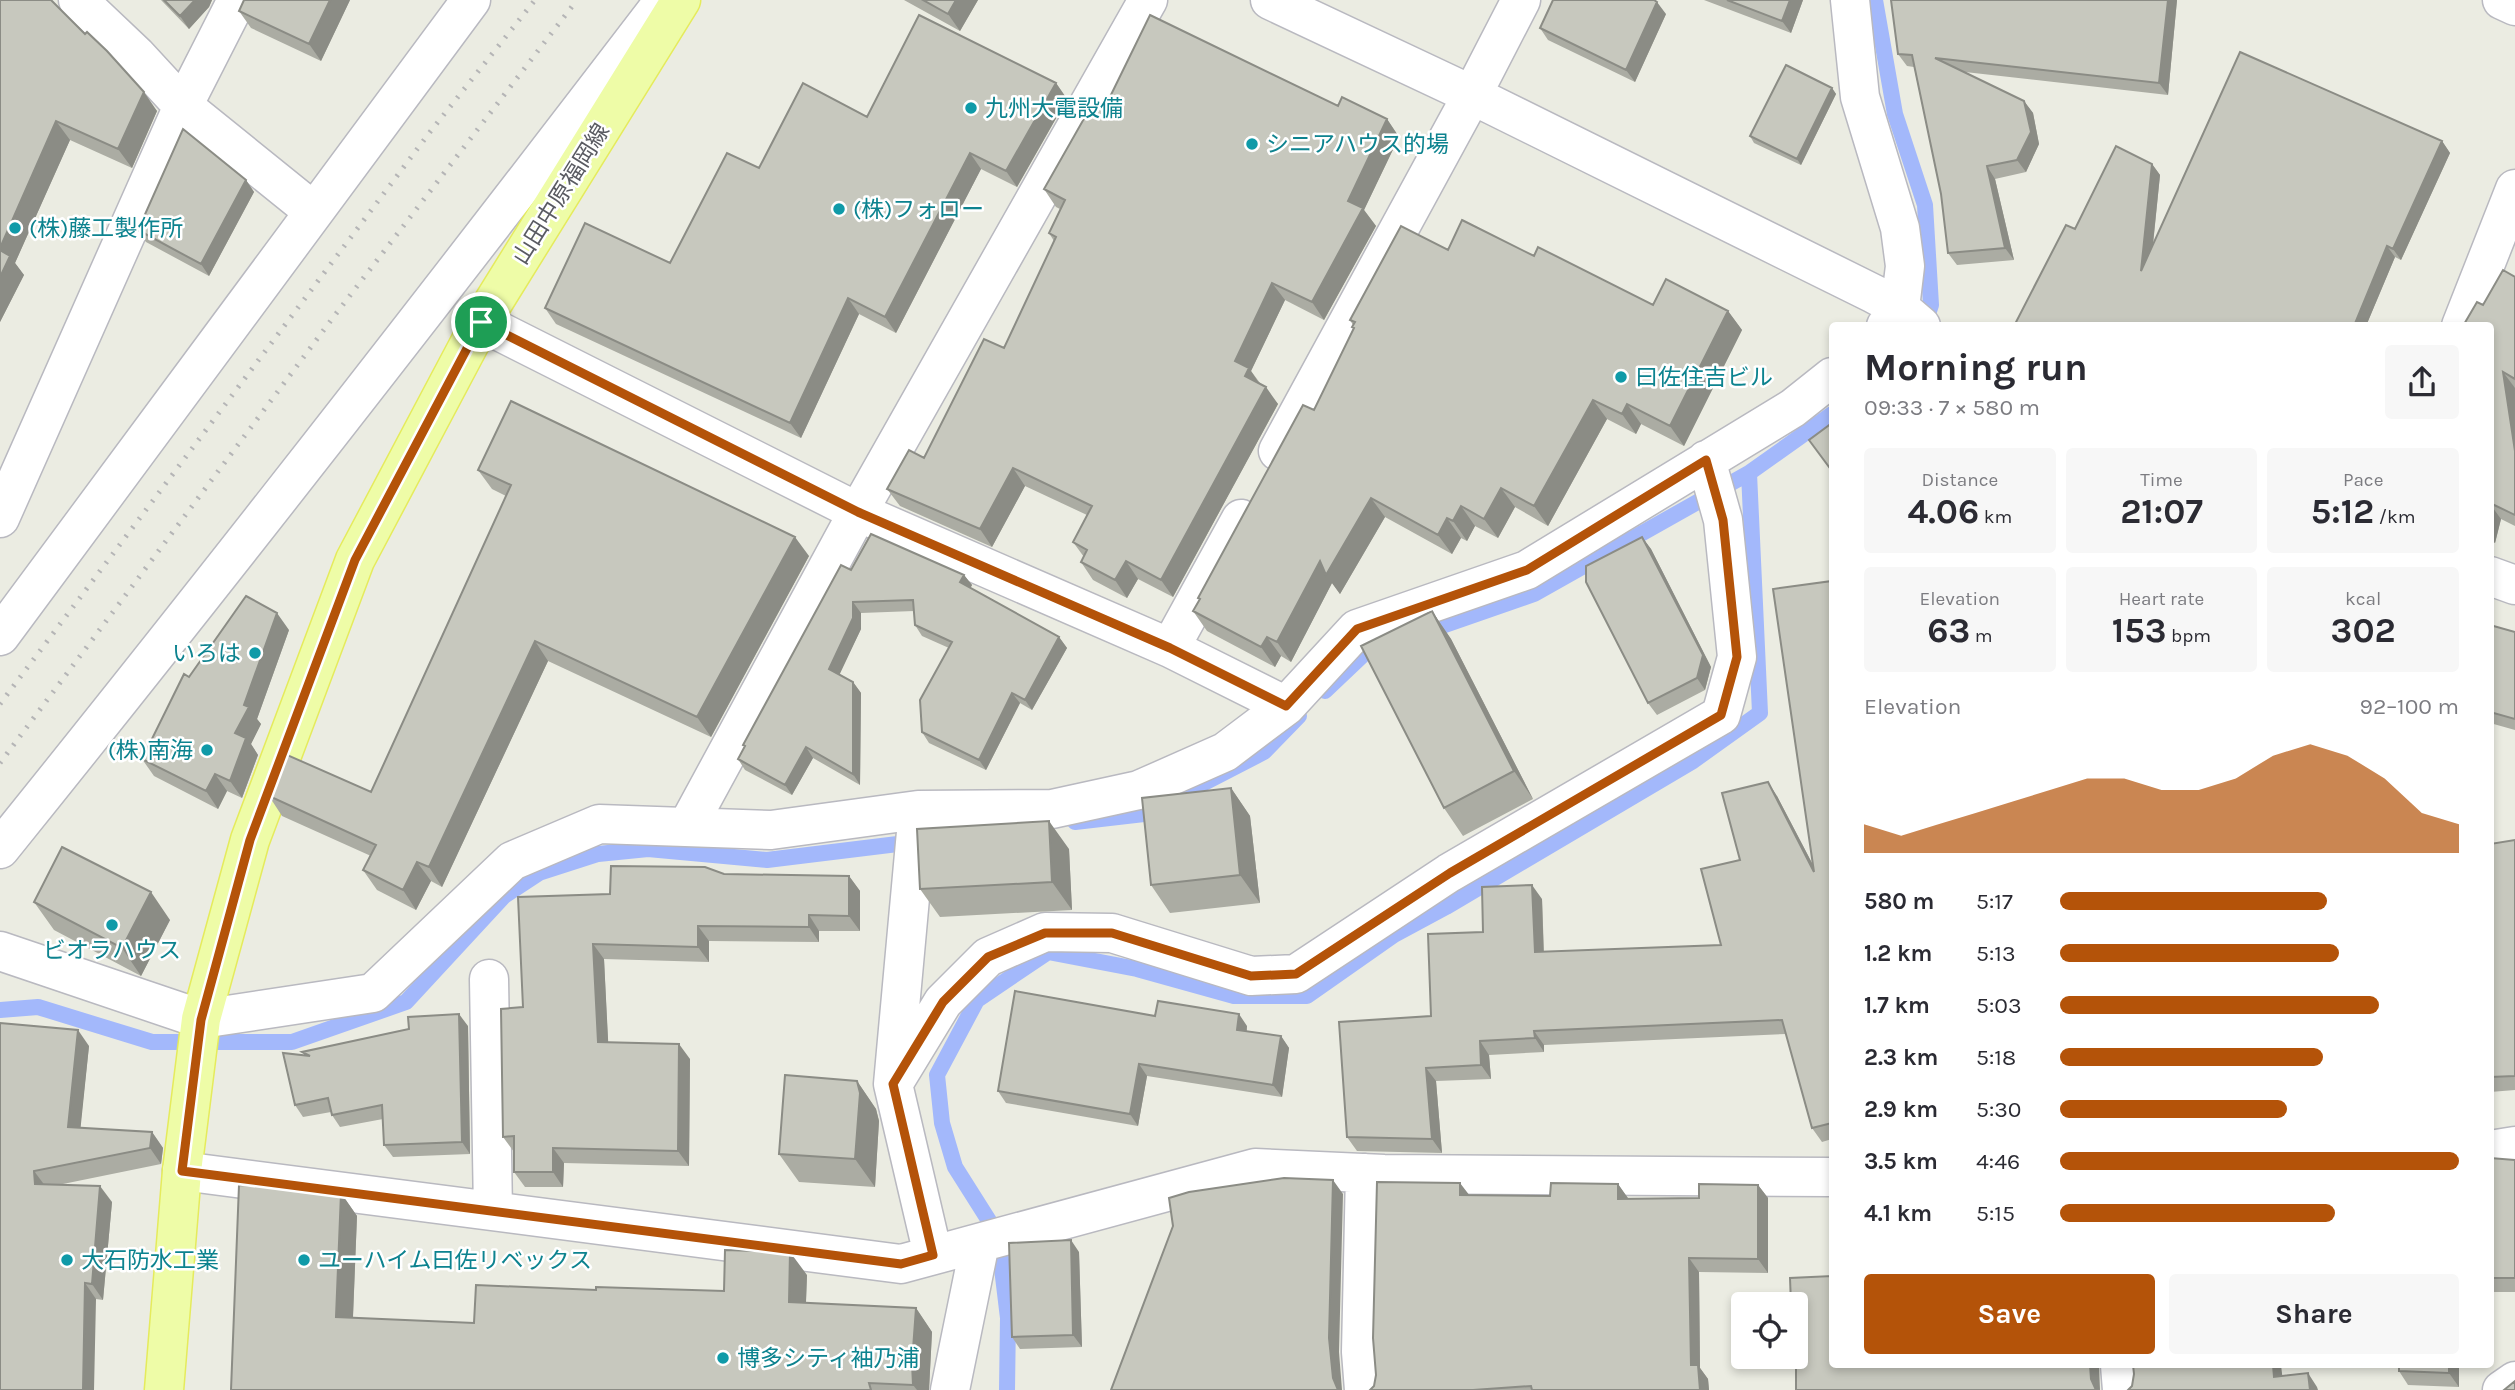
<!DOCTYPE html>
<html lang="en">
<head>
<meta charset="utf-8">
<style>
	:root { --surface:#fff; --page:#f7f7f7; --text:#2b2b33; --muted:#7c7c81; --accent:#b45309 }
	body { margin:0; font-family:Karla,"Noto Sans JP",sans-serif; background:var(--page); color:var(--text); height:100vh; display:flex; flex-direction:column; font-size:26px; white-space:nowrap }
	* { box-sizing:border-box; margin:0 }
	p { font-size:23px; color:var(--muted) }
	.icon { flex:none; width:38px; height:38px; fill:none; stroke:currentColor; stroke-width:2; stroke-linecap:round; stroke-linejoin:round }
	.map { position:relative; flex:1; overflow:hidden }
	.drawer { position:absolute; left:1829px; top:322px; width:665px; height:1046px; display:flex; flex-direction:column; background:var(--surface); border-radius:7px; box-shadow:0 4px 10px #0003 }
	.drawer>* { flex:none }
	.buttons { position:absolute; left:1731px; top:1292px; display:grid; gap:14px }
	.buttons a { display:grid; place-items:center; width:77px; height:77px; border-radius:7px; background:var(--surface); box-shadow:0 4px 10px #0003; font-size:35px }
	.pin { position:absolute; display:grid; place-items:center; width:60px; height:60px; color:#fff; margin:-30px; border:4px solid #fff; border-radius:50%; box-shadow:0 2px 7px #0007 }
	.round { display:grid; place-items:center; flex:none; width:74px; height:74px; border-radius:7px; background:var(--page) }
	.head { display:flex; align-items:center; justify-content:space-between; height:119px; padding:0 35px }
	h1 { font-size:38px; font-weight:700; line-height:52px }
	.figures { display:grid; grid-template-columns:repeat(3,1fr); gap:10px; height:119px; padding:7px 35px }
	.figures div { display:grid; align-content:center; border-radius:7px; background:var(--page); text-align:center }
	.figures b { font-size:35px; font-weight:700 }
	.figures small { font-size:19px; font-weight:400 }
	.figures p { font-size:19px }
	.chart { height:196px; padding:14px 35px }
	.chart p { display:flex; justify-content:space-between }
	.chart svg { width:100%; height:126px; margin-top:7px; fill:var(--accent); opacity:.7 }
	.action { display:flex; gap:14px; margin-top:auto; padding:14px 35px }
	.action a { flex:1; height:80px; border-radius:7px; background:var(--accent); color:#fff; font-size:28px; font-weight:700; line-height:80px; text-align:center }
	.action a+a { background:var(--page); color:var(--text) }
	ul { padding:0 35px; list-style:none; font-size:23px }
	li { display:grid; grid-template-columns:112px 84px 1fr; align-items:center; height:52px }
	li i { height:18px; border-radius:9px; background:var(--accent) }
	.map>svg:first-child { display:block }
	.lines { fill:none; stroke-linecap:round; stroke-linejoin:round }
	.stream { stroke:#a3b8fb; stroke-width:16 }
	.minor-casing { stroke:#b9b9c0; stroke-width:41 }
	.major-casing { stroke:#e5eb5c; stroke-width:41 }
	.minor { stroke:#fff; stroke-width:38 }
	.major { stroke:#eefca7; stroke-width:38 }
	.rail { stroke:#b5b5b6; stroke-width:5; stroke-dasharray:2 9; stroke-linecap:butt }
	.wall { fill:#abaca3 }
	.shaded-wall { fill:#8b8c85 }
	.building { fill:#c7c8be; stroke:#8b8c85; stroke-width:2 }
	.route-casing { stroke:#fff; stroke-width:14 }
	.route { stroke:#b45309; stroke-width:9 }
	.culture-dot { fill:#0f9aa8; stroke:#fff; stroke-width:2.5 }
	.labels { text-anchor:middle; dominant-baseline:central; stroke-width:5; stroke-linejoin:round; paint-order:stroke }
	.culture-label { font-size:23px; fill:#0d838f; stroke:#fff; text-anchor:start }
	.street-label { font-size:23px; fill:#5a5b62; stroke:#fff }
</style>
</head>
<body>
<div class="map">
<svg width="2515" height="1390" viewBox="0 0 2515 1390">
	<rect width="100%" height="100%" fill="#ebece2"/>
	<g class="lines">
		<path class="stream" d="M1875 0 1895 114 1925 205 1931 305 1924 326
			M1422 633 1534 594 1749 473 1832 414
			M1325 691 1364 654 1385 647
			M1075 822 1144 814 1264 752 1299 716
			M0 1010 38 1007 152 1042H292L406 1002 504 896 539 873 598 854 648 849 767 860 914 842
			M1007 1390 1008 1318 998 1235 955 1167 942 1123 937 1075 977 1000 1048 952 1137 969 1234 996H1307L1394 935 1446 907 1693 761 1760 713 1749 473"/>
		<defs>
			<path id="minor" d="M78 0 136 55 183 106 313 211
				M1270 0 1472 95 1874 294 1900 308 1921 326
				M1850 0 1860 97 1900 228 1905 266 1900 308 1886 326
				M2502 0 2515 6
				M481 322 858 512 1170 648 1286 706
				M2461 326 2515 189
				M1278 451 1472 95 1521 0
				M0 518 183 106 237 0
				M2490 576 2515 585
				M0 636 471 0
				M1170 648 1241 519
				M918 810 893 1084 933 1255
				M687 827 858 512 1148 0
				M0 849C225 570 445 287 663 2
				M0 951 201 1019 373 993 512 861 599 824 771 830 918 810 1052 809 1139 790 1225 752 1286 706 1357 629 1527 570 1793 408 1832 377
				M489 979 493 1211
				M893 1084 943 1002 988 957 1045 932 1112 933 1251 976 1296 974 1449 873 1721 715 1737 657 1723 520 1706 460
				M2490 1150 2515 1146
				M182 1171 901 1264 1255 1168 1384 1174 1832 1177
				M2120 1365 2122 1390
				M950 1390 980 1243
				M1364 1390 1361 1352 1365 1173
				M2502 1390 2515 1381"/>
			<path id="major" d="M164 1390 182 1171 201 1019 250 840 355 560 481 322 681 0"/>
		</defs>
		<use href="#minor" class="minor-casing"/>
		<use href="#major" class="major-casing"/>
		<use href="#minor" class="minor"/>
		<use href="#major" class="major"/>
		<path class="rail" d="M0 704 430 132 535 0
			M0 763 335 315 577 0"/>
	</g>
	<path class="wall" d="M0 0 157 111 132 168 70 140 15 263 24 275 0 322Z
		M161 0H212L209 7 189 29Z
		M350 0 321 61 251 28 239 11Z
		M904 0H978L960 31Z
		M1704 0H1803L1791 33Z
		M2177 0 2168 95 1965 72 2024 101 2033 113 2039 144 2026 172 1995 179 2014 260 1957 265 1948 253 1941 194 1914 67 1907 66 1898 54Z
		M1666 14 1635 82 1548 40 1540 28Z
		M1056 83 1067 99 1017 187 981 169 896 333 859 314 801 438 556 324 545 308 670 263 759 168 867 117Z
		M1832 88 1836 94 1801 165 1754 143 1750 136Z
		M1338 106 1387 119 1399 137 1364 210 1376 226 1324 320 1285 300 1251 371 1260 383 1278 404 1173 597 1138 579 1127 598 1093 580 1081 562 1084 557 1073 542 1087 515 1025 486 992 547 900 506 887 489 924 458 1004 348 1054 241 1049 233 1060 209 1056 207 1044 189 1105 107Z
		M2442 141 2450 153 2401 260 2395 257 2366 326H2014L2075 229 2152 164 2160 175 2153 245Z
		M246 180 254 192 209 276 146 242 138 230Z
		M1448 250 1534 256 1653 305 1728 311 1742 330 1684 446 1641 424 1636 434 1607 419 1548 526 1515 507 1498 538 1475 526 1467 541 1461 538 1452 554 1385 517 1340 594 1332 583 1291 662 1281 656 1275 667 1207 631 1193 611 1199 600 1198 598 1314 410 1353 329 1352 327 1353 325 1350 320Z
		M2515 277V526L2501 519 2495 543 2490 541V326L2483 305Z
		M478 470 809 556 711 737 548 661 442 887 431 881 416 910 377 890 363 870 371 856 282 816 269 796 371 792 506 496 492 489Z
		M1642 537 1651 549 1711 667 1705 690 1657 715 1648 703Z
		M851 570 964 575 972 585 970 588 1059 637 1067 648 1032 710 1020 703 986 770 929 743 922 732 949 648 922 636 915 625 914 611 861 613V629L839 674 853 682 861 693 860 785 813 758 792 795 745 770 738 759 745 747 743 745Z
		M1832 581V1139L1822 1142 1812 1128 1786 1034 1544 1045V1052L1489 1055 1491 1079 1436 1081 1442 1153 1357 1151 1347 1137 1431 1016 1483 932 1542 899 1544 952 1721 945 1740 860 1777 796 1813 865Z
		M1432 611 1451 639 1533 799 1463 836 1444 808Z
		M2490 625 2515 632V730L2490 723Z
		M289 630 257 719 261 724 251 744 258 755 242 798 227 791 218 809 154 776 142 759 189 677Z
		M1231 788 1250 816 1260 903 1170 913 1151 885Z
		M2515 840V1090L2490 1092V844Z
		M1069 849 1072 910 940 917 920 889Z
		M724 874 849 876 860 891V931H819V942L709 941V962L604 959 608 1043 690 1059 689 1166 564 1163 563 1187H525L514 1172V1152L503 1137 523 1007 610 894Z
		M34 902 170 920 141 976 54 930Z
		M1155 1016 1247 1026V1031L1281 1036 1289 1048 1282 1097 1147 1076 1138 1126 1006 1103 998 1091Z
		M0 1023 89 1046 80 1128 152 1132 163 1148 161 1164 58 1185 112 1202 103 1300 96 1299 0 1390Z
		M468 1026 470 1154 393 1157 384 1145 383 1119 340 1127 332 1115 331 1112 303 1117 295 1105 305 1055 302 1052Z
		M857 1081 876 1109 879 1121 875 1187 799 1182 779 1154Z
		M2490 1158 2515 1160V1292H2490Z
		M1618 1184 1628 1199 1699 1198 1758 1185 1768 1198V1273L1699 1272 1700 1368 1708 1379 1709 1390H1370L1374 1386 1469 1195 1550 1196Z
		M341 1193 357 1216 353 1318 474 1323 596 1290 724 1291 807 1275 806 1303 916 1308 932 1332 929 1390H231Z
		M1079 1252 1082 1347 1020 1349 1012 1337Z
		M2374 1365H2459V1387L2408 1385 2399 1371V1368H2376Z"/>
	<path class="shaded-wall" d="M195 0H212L209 7 189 29 180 16Z
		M330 0H350L321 61 309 44Z
		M956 0H978L960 31 948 14Z
		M1790 0H1803L1791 33 1782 21Z
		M2168 0H2177L2168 95 2159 83Z
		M1657 2 1666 14 1635 82 1626 70Z
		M1056 83 1067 99 1017 187 1006 171Z
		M1832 88 1836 94 1801 165 1797 159Z
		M144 92 157 111 132 168 118 149Z
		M2024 101 2033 113 2039 144 2026 172 2017 160Z
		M1387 119 1399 137 1364 210 1376 226 1324 320 1312 302 1348 201Z
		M56 121 70 140 15 263 24 275 0 322V248Z
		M2442 141 2450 153 2401 260 2393 249Z
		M970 153 981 169 896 333 885 317Z
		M2152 164 2160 175 2149 282 2141 271Z
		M1987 166 1995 179 2014 260 2005 248Z
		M246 180 254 192 209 276 201 264Z
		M2387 246 2395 257 2366 326H2354Z
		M1272 283 1285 300 1251 371 1261 386 1258 393 1235 361Z
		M848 298 859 314 801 438 790 423Z
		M1728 311 1742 330 1684 446 1670 426Z
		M2503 372 2515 388V451Z
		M1266 387 1278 404 1173 597 1161 580Z
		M1593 400 1607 419 1548 526 1534 506Z
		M1627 404 1641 424 1636 434 1622 414Z
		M1013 468 1025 486 992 547 980 529Z
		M1501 488 1515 507 1498 538 1484 519Z
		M1371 498 1385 517 1340 594 1332 583 1291 662 1277 642 1320 561Z
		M2490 504 2501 519 2495 543 2490 537Z
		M1461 506 1475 526 1467 541 1453 521Z
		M1447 518 1461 538 1452 554 1438 535Z
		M795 537 809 556 711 737 697 717Z
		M1642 537 1651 549 1711 667 1705 690 1697 678Z
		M1126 561 1138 579 1127 598 1115 580Z
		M964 575 972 585 968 593 960 582Z
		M853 602 861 613V629L837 680 829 669Z
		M1432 611 1451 639 1533 799 1514 771Z
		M277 613 289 630 257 719 261 724 251 744 258 755 242 798 230 781 235 733 244 705Z
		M1059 637 1067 648 1032 710 1025 700Z
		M1267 637 1281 656 1275 667 1261 647Z
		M535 641 548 661 442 887 429 867Z
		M853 682 861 693 860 785 853 774Z
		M1012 693 1020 703 986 770 979 760Z
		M806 747 813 758 792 795 785 785Z
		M215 774 227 791 218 809 206 791Z
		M1768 782 1777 796 1824 886 1814 872Z
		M1231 788 1250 816 1260 903 1240 875Z
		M1049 821 1069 849 1072 910 1052 882Z
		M417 862 431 881 416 910 403 890Z
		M849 876 860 891V931L849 916Z
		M1532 885 1542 899 1544 966 1535 952Z
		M151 892 170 920 141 976 122 948Z
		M809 915 819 931V942L809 927Z
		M698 926 709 941V962L698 947Z
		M593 944 604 959 609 1058 598 1042Z
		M459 1014 468 1026 470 1154 462 1142Z
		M1239 1014 1247 1026 1245 1042 1237 1030Z
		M78 1030 89 1046 79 1143 68 1127Z
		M1534 1031 1544 1045V1052L1535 1038Z
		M1281 1036 1289 1048 1282 1097 1273 1085Z
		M1480 1041 1489 1055 1491 1079 1481 1065Z
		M679 1044 690 1059 689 1166 678 1151Z
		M1139 1064 1147 1076 1138 1126 1130 1114Z
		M1426 1068 1436 1081 1442 1153 1432 1139Z
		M857 1081 876 1109 879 1121 875 1187 855 1159Z
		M152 1132 163 1148 161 1164 150 1148Z
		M553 1148 564 1163 563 1187 553 1172Z
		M34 1171 46 1187 35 1184Z
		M1333 1180 1343 1194 1339 1352 1342 1390H1337L1333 1378 1329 1338Z
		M1460 1183 1470 1196 1460 1195Z
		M1618 1184 1628 1198V1213L1618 1199Z
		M1758 1185 1768 1198V1273L1758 1259Z
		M100 1186 112 1202 103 1300 92 1284Z
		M341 1193 357 1216 352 1340 336 1317Z
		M1071 1240 1079 1252 1082 1347 1073 1335Z
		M790 1252 807 1275 805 1325 789 1302Z
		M1689 1258 1699 1272 1700 1368 1708 1379 1709 1390H1700L1691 1365Z
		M85 1283 96 1299 94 1390H83Z
		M916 1308 932 1332 929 1390H917L913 1385 912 1363Z
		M2090 1365H2099L2100 1390H2095L2091 1379Z
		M2273 1365H2281L2284 1390 2274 1377Z
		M2449 1365H2459V1387L2449 1373Z
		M2308 1373 2317 1387 2318 1390H2310Z"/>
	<path class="building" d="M0 0H51L85 34 87 32 107 51 144 92 118 149 56 121 0 248Z
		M164 0H195L180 16Z
		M244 0H330L309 44 239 11Z
		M923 0H956L948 14Z
		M1553 0H1654L1657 2 1626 70 1540 28Z
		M1727 0H1790L1782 21Z
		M1891 0H2168L2159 83 1935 58 2024 101 2031 132 2017 160 1987 166 2005 248 1948 253 1941 194 1912 55 1898 54Z
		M919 15 1056 83 1006 171 970 153 885 317 848 298 790 423 545 308 585 223 670 263 727 153 759 168 803 83 867 117Z
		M1150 15 1338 106 1342 97 1387 119 1348 201 1363 208 1312 302 1272 283 1235 361 1249 368 1245 376 1266 387 1161 580 1126 561 1115 580 1081 562 1087 550 1073 542 1092 506 1013 468 980 529 887 489 909 450 924 458 984 339 1004 348 1056 237 1049 233 1065 200 1044 189 1094 101 1105 107Z
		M2240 52 2442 141 2393 249 2387 246 2354 326H2014L2066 225 2075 229 2116 146 2152 164 2141 271Z
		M1786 65 1832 88 1797 159 1750 136Z
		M183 129 246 180 201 264 138 230Z
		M1462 220 1534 256 1538 247 1653 305 1666 279 1728 311 1670 426 1627 404 1622 414 1593 400 1534 506 1501 488 1484 519 1461 506 1453 521 1447 518 1438 535 1371 498 1326 575 1320 561 1277 642 1267 637 1261 647 1193 611 1200 599 1198 598 1303 405 1314 410 1354 328 1352 327 1355 322 1350 320 1401 226 1448 250Z
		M0 250 10 256 0 277Z
		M2503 270 2515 277V379L2503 372 2515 451V515L2490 503V326H2463L2477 302 2483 305Z
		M511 401 795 537 697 717 535 641 429 867 417 862 403 890 363 870 376 845 269 796 285 754 371 792 511 485 478 470Z
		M1832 423V471L1809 440Z
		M871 534 964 575 960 582 1059 637 1025 700 1012 693 979 760 922 732 920 700 952 642 915 625 913 600 853 602V618L829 669 853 682V774L806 747 785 785 738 759 745 746 743 745 841 565 851 570Z
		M1642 537 1703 655 1697 678 1648 703 1586 582V566Z
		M1832 581V1123L1812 1128 1782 1020 1534 1031 1535 1038 1480 1041 1481 1065 1426 1068 1432 1139 1347 1137 1339 1022 1431 1016 1428 934 1483 932 1482 887 1532 885 1535 952 1721 945 1701 869 1740 860 1722 793 1768 782 1814 872 1773 589Z
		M246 596 277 613 244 705 249 707 235 733 246 738 230 781 215 774 206 791 142 759 184 674 189 677Z
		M1432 611 1514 771 1444 808 1361 646Z
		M2490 625 2515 632V719L2490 712Z
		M1231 788 1240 875 1151 885 1142 798Z
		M1049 821 1052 882 920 889 917 829Z
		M2515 840V1076L2490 1077V844Z
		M62 847 151 892 122 948 34 902Z
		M611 866 705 867 724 874 849 876V916L809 915V927L698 926V947L593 944 598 1042 679 1044 678 1151 553 1148V1172H514V1136L503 1137 501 1009 523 1007 518 897 610 894Z
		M1015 991 1155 1016 1158 1001 1239 1014 1237 1030 1281 1036 1273 1085 1139 1064 1130 1114 998 1091Z
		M459 1014 462 1142 384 1145 382 1105 332 1115 328 1098 295 1105 283 1053 310 1056 302 1052 409 1029 408 1017Z
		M0 1023 78 1030 68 1127 152 1132 150 1148 34 1171 35 1184 100 1186 92 1284 85 1283 83 1390H0Z
		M785 1075 857 1081 860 1093 855 1159 779 1154Z
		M2490 1158 2515 1160V1278H2490Z
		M1284 1178 1333 1180 1329 1338 1333 1378 1338 1390H1111L1173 1226 1169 1198 1189 1192Z
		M1377 1182 1460 1183V1195L1550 1196 1551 1183 1618 1184V1199L1699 1198V1184L1758 1185V1259L1689 1258 1691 1365H1698L1700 1390H1532L1531 1386 1473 1390H1370L1374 1386 1376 1375 1373 1338Z
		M239 1185 301 1188 341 1193 336 1317 474 1323 476 1285 596 1290V1287L724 1291 725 1250 790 1252 789 1302 916 1308 912 1363 913 1385 869 1383 871 1390H231Z
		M1071 1240 1073 1335 1012 1337 1009 1243Z
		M1832 1276V1365H2090L2091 1379 2096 1390H1796V1304H1791L1790 1278Z
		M2133 1365H2273L2274 1377 2308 1373 2310 1390H2128L2132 1386 2134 1374Z
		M2399 1365H2449V1373L2399 1371Z
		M2515 1381V1390H2504Z"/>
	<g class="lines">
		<defs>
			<path id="route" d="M481 322 858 512 1170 648 1286 706 1357 629 1527 570 1706 460 1723 520 1737 657 1721 715 1450 873 1296 974 1251 976 1112 933H1045L988 957 943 1002 893 1084 933 1255 901 1264 182 1171 201 1020 250 840 355 560Z"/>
		</defs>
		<use href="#route" class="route-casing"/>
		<use href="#route" class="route"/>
	</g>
	<g class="culture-dot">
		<circle cx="971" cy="108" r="7"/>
		<circle cx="1252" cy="144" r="7"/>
		<circle cx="839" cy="209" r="7"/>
		<circle cx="15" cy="228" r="7"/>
		<circle cx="1621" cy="377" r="7"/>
		<circle cx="255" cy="653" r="7"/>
		<circle cx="207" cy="750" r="7"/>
		<circle cx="112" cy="925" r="7"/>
		<circle cx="67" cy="1260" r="7"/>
		<circle cx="304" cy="1260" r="7"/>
		<circle cx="723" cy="1358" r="7"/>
	</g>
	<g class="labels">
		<g class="culture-label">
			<text x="985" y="108">九州大電設備</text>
			<text x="1266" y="144">シニアハウス的場</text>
			<text x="853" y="209">(株)フォロー</text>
			<text x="29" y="228">(株)藤工製作所</text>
			<text x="1635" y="377">曰佐住吉ビル</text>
			<text x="241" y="653" text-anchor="end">いろは</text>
			<text x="193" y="750" text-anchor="end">(株)南海</text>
			<text x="112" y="950" text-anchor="middle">ビオラハウス</text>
			<text x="81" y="1260">大石防水工業</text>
			<text x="318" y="1260">ユーハイム曰佐リベックス</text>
			<text x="737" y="1358">博多シティ袖乃浦</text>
		</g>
		<g class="street-label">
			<text transform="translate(561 194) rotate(-58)">山田中原福岡線</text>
		</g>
	</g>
</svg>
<div class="buttons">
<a><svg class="icon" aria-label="locate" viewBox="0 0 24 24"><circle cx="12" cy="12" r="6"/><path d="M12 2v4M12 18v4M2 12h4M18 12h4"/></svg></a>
</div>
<div class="pin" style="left:481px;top:322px;background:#1e9e55"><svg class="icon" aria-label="arrive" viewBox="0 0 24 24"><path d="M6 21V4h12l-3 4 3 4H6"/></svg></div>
<section class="drawer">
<div class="head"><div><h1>Morning run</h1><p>09:33 · 7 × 580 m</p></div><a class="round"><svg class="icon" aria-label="share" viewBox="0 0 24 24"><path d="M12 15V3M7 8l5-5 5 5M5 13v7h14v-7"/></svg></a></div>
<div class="figures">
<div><p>Distance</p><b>4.06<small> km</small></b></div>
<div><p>Time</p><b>21:07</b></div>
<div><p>Pace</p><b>5:12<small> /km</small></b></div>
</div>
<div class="figures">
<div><p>Elevation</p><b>63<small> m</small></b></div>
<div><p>Heart rate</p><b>153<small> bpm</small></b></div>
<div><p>kcal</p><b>302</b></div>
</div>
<div class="chart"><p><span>Elevation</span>92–100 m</p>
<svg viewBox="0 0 160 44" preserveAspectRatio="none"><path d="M0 44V34L10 38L20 34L30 30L40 26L50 22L60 18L70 18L80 22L90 22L100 18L110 10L120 6L130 10L140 18L150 30L160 34V44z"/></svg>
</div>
<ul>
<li><b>580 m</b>5:17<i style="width:67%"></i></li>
<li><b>1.2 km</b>5:13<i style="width:70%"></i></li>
<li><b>1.7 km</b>5:03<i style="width:80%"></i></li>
<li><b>2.3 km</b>5:18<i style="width:66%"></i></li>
<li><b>2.9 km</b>5:30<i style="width:57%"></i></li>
<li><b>3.5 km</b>4:46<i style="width:100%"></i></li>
<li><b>4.1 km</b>5:15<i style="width:69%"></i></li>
</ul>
<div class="action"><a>Save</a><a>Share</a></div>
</section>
</div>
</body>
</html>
